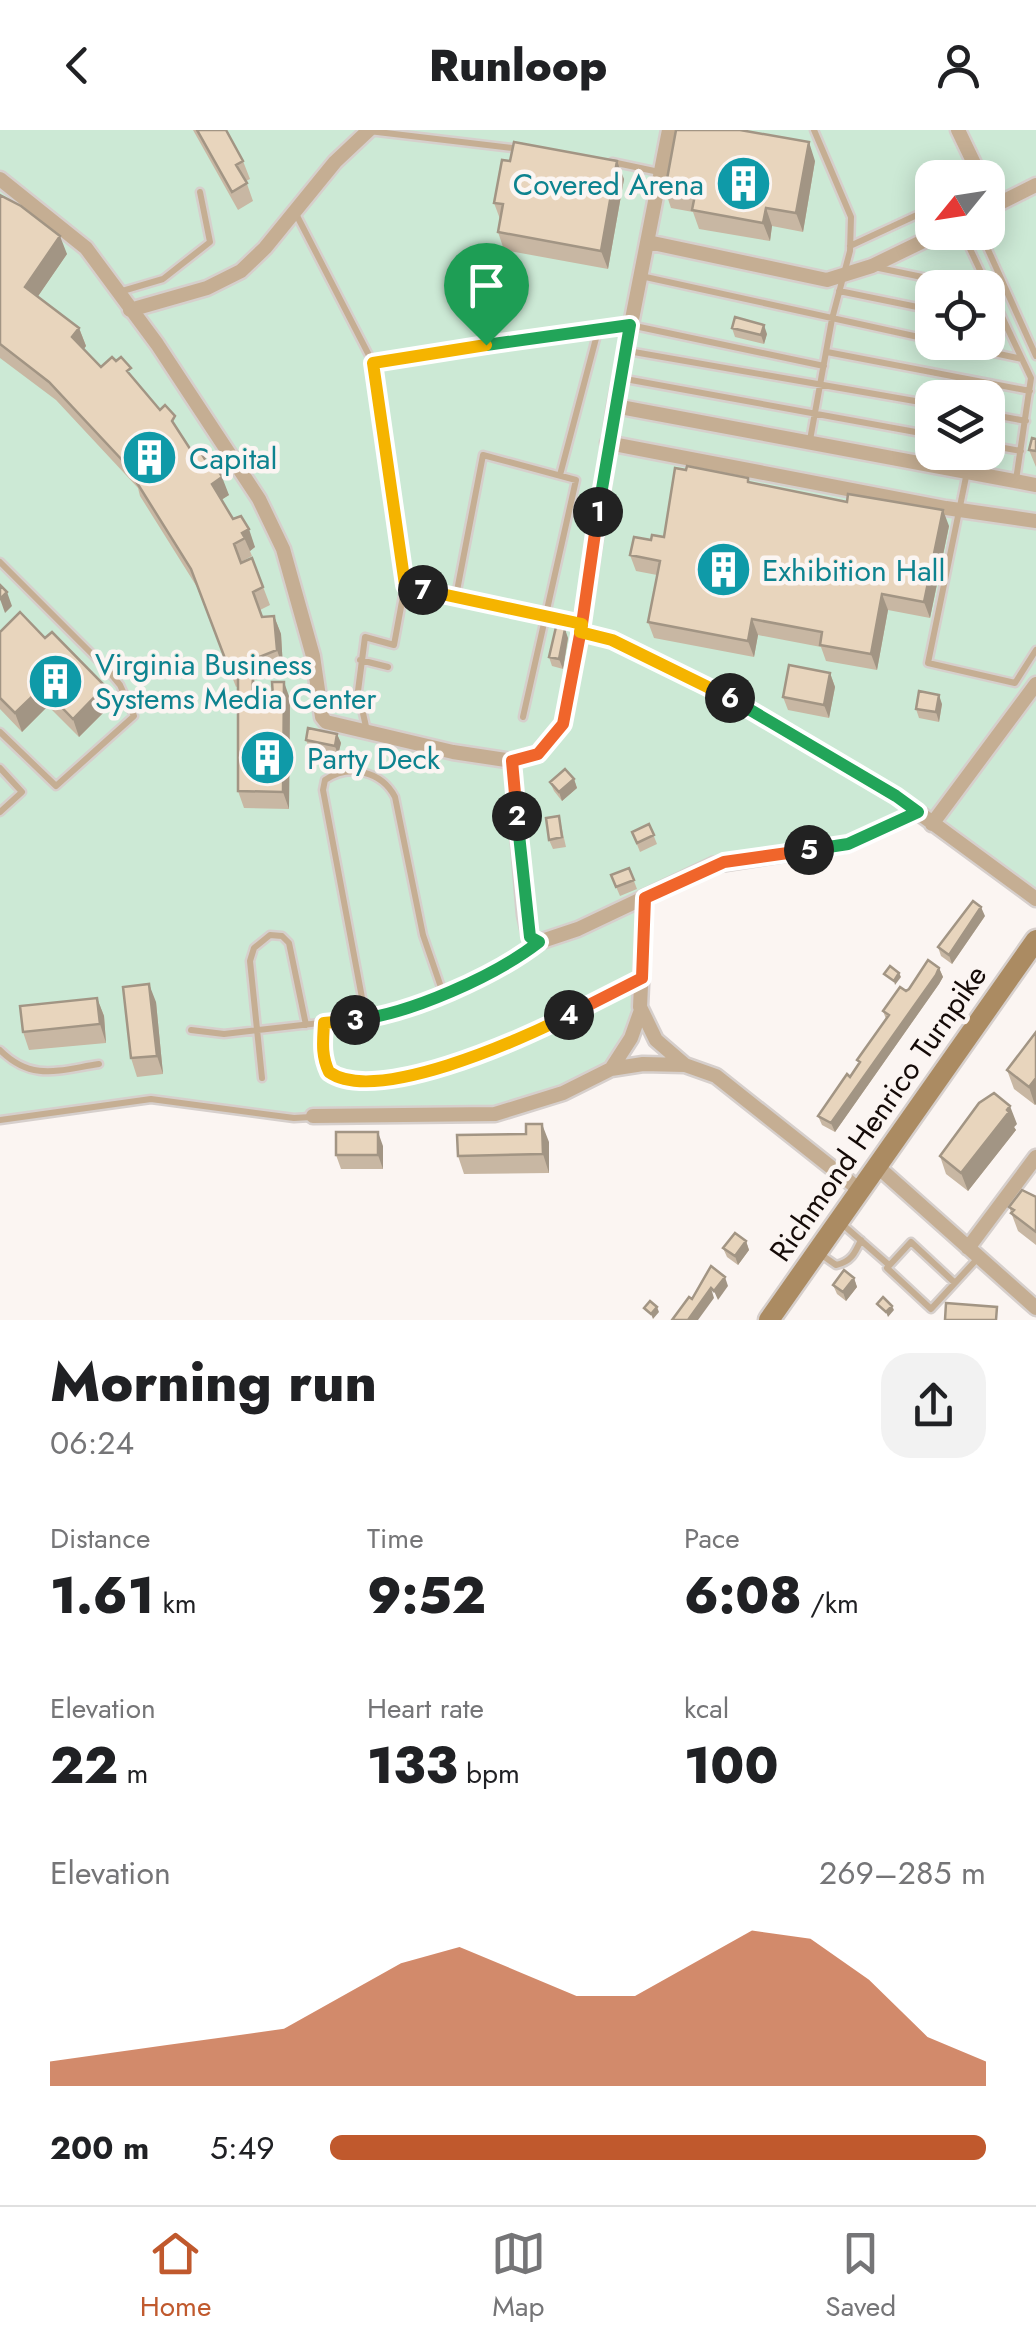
<!DOCTYPE html>
<html lang="en">
<head>
<meta charset="utf-8">
<style>
	:root { --surface:#fff; --page:#f2f2f2; --text:#202124; --muted:#757577; --line:#e0e0e0; --accent:#c0592d }
	body { margin:0; font-family:Jost,sans-serif; background:var(--page); color:var(--text); height:100vh; display:flex; flex-direction:column; font-size:38px; white-space:nowrap }
	* { box-sizing:border-box; margin:0 }
	p { font-size:32px; color:var(--muted) }
	.icon { flex:none; width:55px; height:55px; fill:none; stroke:currentColor; stroke-width:2; stroke-linecap:round; stroke-linejoin:round }
	.map { position:relative; height:1190px; overflow:hidden }
	.panel { display:flex; flex-direction:column; background:var(--surface); flex:1 }
	.panel>* { flex:none }
	.needle { width:65px; rotate:240deg }
	.controls { position:absolute; left:915px; top:30px; display:grid; gap:20px }
	.controls a { display:grid; place-items:center; width:90px; height:90px; border-radius:20px; background:var(--surface); box-shadow:0 5px 25px #0003; font-size:50px }
	.pin { position:absolute; display:grid; place-items:center; width:85px; height:85px; color:#fff; margin:-102px -42px; border-radius:50% 50% 50% 0; rotate:-45deg; box-shadow:0 0 10px #0007 }
	.pin .icon { rotate:45deg }
	.km { position:absolute; width:50px; height:50px; margin:-25px; border-radius:50%; background:#222; color:#fff; font-size:28px; line-height:50px; text-align:center }
	.round { display:grid; place-items:center; flex:none; width:105px; height:105px; border-radius:30px; background:var(--page) }
	.overview { display:flex; align-items:center; justify-content:space-between; height:170px; padding:0 50px }
	h1 { font-size:55px; font-weight:800; line-height:75px }
	.metrics { display:grid; grid-template-columns:repeat(3,1fr); gap:15px; height:170px; padding:10px 50px }
	.metrics div { display:grid; align-content:center }
	.metrics b { font-size:50px; font-weight:800 }
	.metrics small { font-size:28px; font-weight:400 }
	.metrics p { font-size:28px }
	.chart { height:280px; padding:20px 50px }
	.chart p { display:flex; justify-content:space-between }
	.chart svg { width:100%; height:180px; margin-top:10px; fill:var(--accent); opacity:.7 }
	ul { padding:0 50px; list-style:none; font-size:32px }
	li { display:grid; grid-template-columns:160px 120px 1fr; align-items:center; height:75px }
	li i { height:25px; border-radius:12px; background:var(--accent) }
	header { display:flex; justify-content:space-between; align-items:center; height:130px; padding:0 50px; background:var(--surface); font-size:45px; font-weight:800 }
	.tab-bar { display:flex; justify-content:space-around; align-items:center; height:140px; border-top:2px solid var(--line); background:var(--surface); font-size:28px; color:var(--muted) }
	.tab-bar a { display:grid; justify-items:center; gap:5px }
	.tab-bar .selected { color:var(--accent) }
	.map>svg:first-child { display:block }
	.green { fill:#cce9d5; fill-rule:evenodd }
	.lines { fill:none; stroke-linecap:round; stroke-linejoin:round }
	.service-casing { stroke:#d6cfcc; stroke-width:11 }
	.minor-casing { stroke:#d6cfcc; stroke-width:19 }
	.secondary-casing { stroke:#d6cfcc; stroke-width:25 }
	.service { stroke:#c5ae93; stroke-width:6 }
	.minor { stroke:#c5ae93; stroke-width:14 }
	.secondary { stroke:#ab8b62; stroke-width:20 }
	.wall { fill:#c8b7a3 }
	.shaded-wall { fill:#a29584 }
	.building { fill:#e8d5bd; stroke:#a29584; stroke-width:2.5 }
	.split-1-casing { stroke:#fff; stroke-width:20 }
	.split-2-casing { stroke:#fff; stroke-width:20 }
	.split-3-casing { stroke:#fff; stroke-width:20 }
	.split-4-casing { stroke:#fff; stroke-width:20 }
	.split-5-casing { stroke:#fff; stroke-width:20 }
	.split-6-casing { stroke:#fff; stroke-width:20 }
	.split-7-casing { stroke:#fff; stroke-width:20 }
	.split-8-casing { stroke:#fff; stroke-width:20 }
	.split-1 { stroke:#22a559; stroke-width:12 }
	.split-2 { stroke:#f0652b; stroke-width:12 }
	.split-3 { stroke:#22a559; stroke-width:12 }
	.split-4 { stroke:#f5b400; stroke-width:12 }
	.split-5 { stroke:#f0652b; stroke-width:12 }
	.split-6 { stroke:#22a559; stroke-width:12 }
	.split-7 { stroke:#f5b400; stroke-width:12 }
	.split-8 { stroke:#f5b400; stroke-width:12 }
	.labels { text-anchor:middle; dominant-baseline:central; stroke-width:9; stroke-linejoin:round; paint-order:stroke }
	.culture-label { font-size:30px; fill:#0d838f; stroke:#fbf5f2; text-anchor:start }
	.street-label { font-size:30px; fill:#140a07; stroke:#fbf5f2 }
</style>
</head>
<body>
<header><svg class="icon" aria-label="back" viewBox="0 0 24 24"><path d="M15 5l-7 7 7 7"/></svg>Runloop<svg class="icon" aria-label="person" viewBox="0 0 24 24"><circle cx="12" cy="8" r="4"/><path d="M4 21q1-7 8-7t8 7"/></svg></header>
<div class="map">
<svg width="1036" height="1190" viewBox="0 0 1036 1190">
	<rect width="100%" height="100%" fill="#fbf5f2"/>
	<path class="green" d="M0 0H1036V769L917 682 858 708 724 732 645 767 640 877 611 939 495 984 369 987 248 984 192 970 115 971 0 988ZM932 48H988V102H932ZM932 158H988V212H932ZM932 268H988V322H932Z"/>
	<g class="lines">
		<defs>
			<path id="service" d="M369 1 521 19
				M612 32 659 42
				M295 82 373 233 405 455
				M962 102 1031 248 1016 350
				M980 102 1036 226
				M850 116 932 78
				M879 138 975 158
				M641 146 932 210
				M839 161 932 180
				M119 162 163 149 210 112 200 62
				M988 192 1006 196
				M943 212 1022 229
				M628 221 932 274
				M827 222 1030 261
				M373 233 599 196 630 195 824 236
				M620 248 932 305
				M988 284 1026 291
				M810 310 832 189 850 121 851 87 814 0
				M988 315 1021 321
				M967 342 928 533 1015 553 1036 520
				M560 345 599 197
				M0 432 106 538 120 555 134 586 56 656 0 602
				M456 466 581 494
				M583 503 612 510 736 571 895 665
				M360 530 388 537
				M367 601 358 561 365 507 394 515 405 455 456 466 483 325 576 350 523 587
				M0 638 22 662 0 682
				M366 889 323 660 325 650C350 633 382 642 395 667L423 805 443 863
				M324 893C323 910 318 931 332 944 377 985 592 874 640 849
				M191 900 224 904 390 885 520 826 538 813
				M0 920C32 952 59 940 99 934
				M262 948 250 831 254 818 270 805 282 806 289 813 306 895
				M0 990 151 969 294 988 311 987
				M841 1093 889 1135
				M819 1123 836 1135C851 1132 855 1123 861 1110
				M955 1153 911 1112 887 1138 931 1179 978 1128"/>
			<path id="minor" d="M958 0 981 48
				M0 49 86 118 157 214 259 369 283 419 313 526 322 587 326 592 453 622 512 631 538 623 563 594 582 494 615 276 669 0
				M988 79 1036 55
				M648 112 827 150 872 136 942 102
				M130 180 207 158 241 141 265 118 335 32 369 0
				M615 276 1036 355
				M608 313 946 378 1036 391
				M512 631 525 785 530 807 539 812 578 799 713 735 848 714 917 682
				M896 666 1036 769
				M932 694 1036 554
				M645 767 640 877 656 910 685 935 716 946 861 1061
				M611 939 631 908 641 880
				M313 986 495 984 563 963 611 939 643 934 685 935
				M878 1037 1036 1178
				M968 1118 1036 1027"/>
			<path id="secondary" d="M769 1190 1036 810"/>
		</defs>
		<use href="#service" class="service-casing"/>
		<use href="#minor" class="minor-casing"/>
		<use href="#secondary" class="secondary-casing"/>
		<use href="#service" class="service"/>
		<use href="#minor" class="minor"/>
		<use href="#secondary" class="secondary"/>
	</g>
	<path class="wall" d="M193 0H226L243 31 250 49 246 51 253 71 238 80Z
		M815 31 803 102 772 96 770 111 699 99 693 82 671 78 665 60Z
		M624 49 608 139 504 120 498 102 500 89 494 73Z
		M0 65 67 124 38 166 79 198 86 216 84 219 101 237 136 252 181 305 194 325 229 365 221 370 233 389 255 417 250 421 252 426 241 432 252 428 270 475 260 480 262 487 274 486 281 504 283 538 254 550 259 565 290 569 289 679 244 678 238 661V556L236 557 197 457 140 366 138 358 56 270 0 228Z
		M732 198 767 204 764 214 735 207Z
		M1036 309V337L1029 320Z
		M750 352 949 396 930 488 888 480 877 540 826 531 821 517 758 505 754 527 654 508 648 492 657 445 636 441 630 425 651 410 664 407Z
		M0 502 112 574 79 607 48 576 22 602 0 579Z
		M568 508 563 539 552 536 549 527Z
		M830 543 835 557 829 588 788 580 783 567Z
		M942 574 939 592 919 588 916 579Z
		M337 604 341 613 338 625 310 620 306 610Z
		M574 649 577 658 562 671 554 661 550 652Z
		M559 686 566 717 553 719 549 710Z
		M649 694 657 714 640 722 632 702Z
		M629 738 637 759 620 766 611 745Z
		M985 786 952 834 941 826 938 817Z
		M939 838 943 847 939 854 835 1002 822 995 818 986 859 934 857 930 886 889 883 881 906 861Z
		M97 868 104 886 106 913 29 920 23 902Z
		M156 872 163 944 137 947 131 928Z
		M1036 902V974L1035 975 1014 959 1007 940Z
		M1017 994 1014 997 1016 1000 968 1061 946 1044 940 1026Z
		M549 1012V1043L464 1044 458 1026Z
		M383 1016V1039H341L336 1025Z
		M1036 1067V1115L1018 1101 1009 1077Z
		M746 1111 749 1120 738 1135 727 1127 723 1118Z
		M854 1148 857 1157 846 1171 837 1164 833 1155Z"/>
	<path class="shaded-wall" d="M809 12 815 31 803 102 796 83Z
		M617 31 624 49 608 139 601 121Z
		M766 78 772 96 770 111 763 93Z
		M60 106 67 124 32 175 25 157Z
		M764 195 767 204 764 214 761 205Z
		M79 198 86 216 79 225 72 207Z
		M222 347 229 365 218 372 212 354Z
		M943 380 949 396 930 488 924 472Z
		M249 399 255 417 250 421 242 403Z
		M7 462 12 476 5 483 0 469Z
		M882 464 888 480 877 540 871 524Z
		M274 486 281 504 283 538 277 520Z
		M752 489 758 505 754 527 748 511Z
		M565 499 568 508 563 539 559 529Z
		M830 543 835 557 829 588 824 575Z
		M253 547 259 564H252Z
		M284 552 290 569 289 679 283 662Z
		M105 556 112 574 79 607 73 589Z
		M42 557 48 576 22 602 15 583Z
		M939 565 942 574 939 592 936 582Z
		M337 604 341 613 338 625 335 616Z
		M574 649 577 658 562 671 559 662Z
		M981 777 985 786 952 834 949 825Z
		M939 838 943 847 939 854 835 1002 831 993Z
		M899 843 901 847 895 855 894 851Z
		M149 854 156 872 163 944 157 926Z
		M97 868 104 886 106 913 100 894Z
		M1036 948V974L1035 975 1029 957Z
		M1010 976 1017 994 1014 997 1016 1000 968 1061 961 1043Z
		M542 994 549 1012V1043L543 1024Z
		M378 1002 383 1016V1039L378 1025Z
		M746 1111 749 1120 738 1135 735 1126Z
		M725 1147 728 1156 718 1170 714 1161Z
		M854 1148 857 1157 846 1171 843 1162Z
		M711 1158 714 1168 698 1190H688Z
		M892 1176 894 1180 888 1187 886 1182Z
		M657 1177 659 1182 653 1189 651 1184Z"/>
	<path class="building" d="M197 0H226L243 31 236 35 247 53 232 62Z
		M676 0H740L809 12 796 83 766 78 763 93 692 80 695 65 665 60Z
		M514 12 617 31 601 121 498 102 503 74 494 73 502 30 510 31Z
		M0 65 21 76 60 106 25 157 79 198 72 207 101 237 112 227 116 231 121 227 131 238 127 241 160 280 165 275 175 286 172 291 194 325 200 321 212 341 217 338 222 347 212 354 233 389 241 386 249 399 242 403 245 408 234 414 241 433 252 428 263 457 253 462 262 487 274 486 277 520 229 539 191 439 134 348 137 346 49 252 0 214Z
		M735 187 764 195 761 205 732 198Z
		M1032 308 1036 309V321L1029 320Z
		M687 336 748 348V352L847 372 848 364 943 380 924 472 882 464 871 524 820 515 822 502 752 489 748 511 648 492 660 431 630 425 634 407 651 410 652 405 664 407 675 338 686 340Z
		M0 455 7 462 0 469Z
		M20 482 45 508 52 502 105 556 73 589 42 557 15 583 0 568V502Z
		M556 497 565 499 559 529 549 527Z
		M789 535 830 543 824 575 783 567Z
		M238 547H253L252 564 273 566 272 552H284L283 662 238 661Z
		M919 561 939 565 936 582 916 579Z
		M308 598 337 604 335 616 306 610Z
		M565 639 574 649 559 662 550 652Z
		M559 686 562 707 549 710 546 688Z
		M649 694 654 705 637 713 632 702Z
		M629 738 634 750 616 757 611 745Z
		M973 771 981 777 949 825 938 817Z
		M928 830 939 838 936 845 831 993 818 986 847 944 850 947 860 932 857 930 889 885 883 881 900 857 906 861 909 859Z
		M890 836 899 843 894 851 884 844Z
		M149 854 157 926 131 928 123 857Z
		M97 868 100 894 23 902 20 876Z
		M1036 902V948L1029 957 1007 940Z
		M994 963 1010 976 1007 980 1009 982 961 1043 940 1026 979 973Z
		M526 994H542L543 1024 458 1026 457 1005 526 1004Z
		M336 1002H378V1025H336Z
		M1022 1060 1036 1067V1102L1011 1083 1014 1080 1009 1077Z
		M735 1103 746 1111 735 1126 723 1118Z
		M711 1136 725 1147 714 1161 711 1158 688 1190H672L689 1167 692 1169Z
		M844 1140 854 1148 843 1162 833 1155Z
		M883 1167 892 1176 886 1182 877 1174Z
		M650 1171 657 1177 651 1184 644 1178Z
		M946 1173 997 1177 996 1190H945Z"/>
	<g class="lines">
		<defs>
			<path id="split-1" d="M486 215 630 195 598 382"/>
			<path id="split-2" d="M517 686 512 631 538 624 563 594 582 494 598 382"/>
			<path id="split-3" d="M355 890C410 884 495 846 539 812L530 807 517 686"/>
			<path id="split-4" d="M355 890 324 893C323 911 321 925 329 942 375 975 521 910 569 885"/>
			<path id="split-5" d="M569 885 642 848 645 768 724 732 809 720"/>
			<path id="split-6" d="M730 568 896 666 918 682 848 714 809 720"/>
			<path id="split-7" d="M423 460 582 494 580 502 612 510 730 568"/>
			<path id="split-8" d="M423 460 405 455 373 233 486 215"/>
		</defs>
		<use href="#split-1" class="split-1-casing"/>
		<use href="#split-2" class="split-2-casing"/>
		<use href="#split-3" class="split-3-casing"/>
		<use href="#split-4" class="split-4-casing"/>
		<use href="#split-5" class="split-5-casing"/>
		<use href="#split-6" class="split-6-casing"/>
		<use href="#split-7" class="split-7-casing"/>
		<use href="#split-8" class="split-8-casing"/>
		<use href="#split-1" class="split-1"/>
		<use href="#split-2" class="split-2"/>
		<use href="#split-3" class="split-3"/>
		<use href="#split-4" class="split-4"/>
		<use href="#split-5" class="split-5"/>
		<use href="#split-6" class="split-6"/>
		<use href="#split-7" class="split-7"/>
		<use href="#split-8" class="split-8"/>
	</g>
	<defs>
		<symbol id="building-disc" viewBox="-11 -11 22 22"><circle r="9.5" fill="#0f9aa8" stroke="#fbf5f2"/><path d="M-4-6H4V6H1V3H-1V6H-4ZM-2.5-4.3h1.7v1.8h-1.7ZM.8-4.3h1.7v1.8H.8ZM-2.5-1h1.7V.8h-1.7ZM.8-1h1.7V.8H.8Z" fill="#fff"/></symbol>
	</defs>
	<g fill-rule="evenodd">
		<use href="#building-disc" x="712" y="22" width="63" height="63"/>
		<use href="#building-disc" x="118" y="296" width="63" height="63"/>
		<use href="#building-disc" x="692" y="408" width="63" height="63"/>
		<use href="#building-disc" x="24" y="520" width="63" height="63"/>
		<use href="#building-disc" x="236" y="596" width="63" height="63"/>
	</g>
	<g class="labels">
		<g class="culture-label">
			<text x="704" y="54" text-anchor="end">Covered Arena</text>
			<text x="189" y="328">Capital</text>
			<text x="762" y="440">Exhibition Hall</text>
			<text x="95" y="534">Virginia Business<tspan x="95" dy="34">Systems Media Center</tspan></text>
			<text x="307" y="628">Party Deck</text>
		</g>
		<g class="street-label">
			<text transform="translate(878 983) rotate(-55)">Richmond Henrico Turnpike</text>
		</g>
	</g>
</svg>
<div class="controls">
<a><svg class="needle" viewBox="-14 -14 28 28"><path d="M0-13l5 13h-10z" fill="#e53935"/><path d="M0 13l5-13h-10z" fill="#757577"/></svg></a>
<a><svg class="icon" aria-label="locate" viewBox="0 0 24 24"><circle cx="12" cy="12" r="6"/><path d="M12 2v4M12 18v4M2 12h4M18 12h4"/></svg></a>
<a><svg class="icon" aria-label="layers" viewBox="0 0 24 24"><path d="M12 4l9 5-9 5-9-5zM3 14l9 5 9-5"/></svg></a>
</div>
<div class="pin" style="left:486px;top:215px;background:#1e9e55"><svg class="icon" aria-label="arrive" viewBox="0 0 24 24"><path d="M6 21V4h12l-3 4 3 4H6"/></svg></div>
<b class="km" style="left:598px;top:382px">1</b>
<b class="km" style="left:517px;top:686px">2</b>
<b class="km" style="left:355px;top:890px">3</b>
<b class="km" style="left:569px;top:885px">4</b>
<b class="km" style="left:809px;top:720px">5</b>
<b class="km" style="left:730px;top:568px">6</b>
<b class="km" style="left:423px;top:460px">7</b>
</div>
<section class="panel">
<div class="overview"><div><h1>Morning run</h1><p>06:24</p></div><a class="round"><svg class="icon" aria-label="share" viewBox="0 0 24 24"><path d="M12 15V3M7 8l5-5 5 5M5 13v7h14v-7"/></svg></a></div>
<div class="metrics">
<div><p>Distance</p><b>1.61<small> km</small></b></div>
<div><p>Time</p><b>9:52</b></div>
<div><p>Pace</p><b>6:08<small> /km</small></b></div>
</div>
<div class="metrics">
<div><p>Elevation</p><b>22<small> m</small></b></div>
<div><p>Heart rate</p><b>133<small> bpm</small></b></div>
<div><p>kcal</p><b>100</b></div>
</div>
<div class="chart"><p><span>Elevation</span>269–285 m</p>
<svg viewBox="0 0 160 44" preserveAspectRatio="none"><path d="M0 44V38L10 36L20 34L30 32L40 30L50 22L60 14L70 10L80 16L90 22L100 22L110 14L120 6L130 8L140 18L150 32L160 38V44z"/></svg>
</div>
<ul>
<li><b>200 m</b>5:49<i style="width:100%"></i></li>
</ul>
</section>
<nav class="tab-bar">
<a class="selected"><svg class="icon" aria-label="home" viewBox="0 0 24 24"><path d="M3 11l9-7 9 7M6 9v11h12V9"/></svg>Home</a>
<a><svg class="icon" aria-label="map" viewBox="0 0 24 24"><path d="M3 6l6-2 6 2 6-2v14l-6 2-6-2-6 2zM9 4v14M15 6v14"/></svg>Map</a>
<a><svg class="icon" aria-label="saved" viewBox="0 0 24 24"><path d="M7 4h10v16l-5-4-5 4z"/></svg>Saved</a>
</nav>
</body>
</html>
